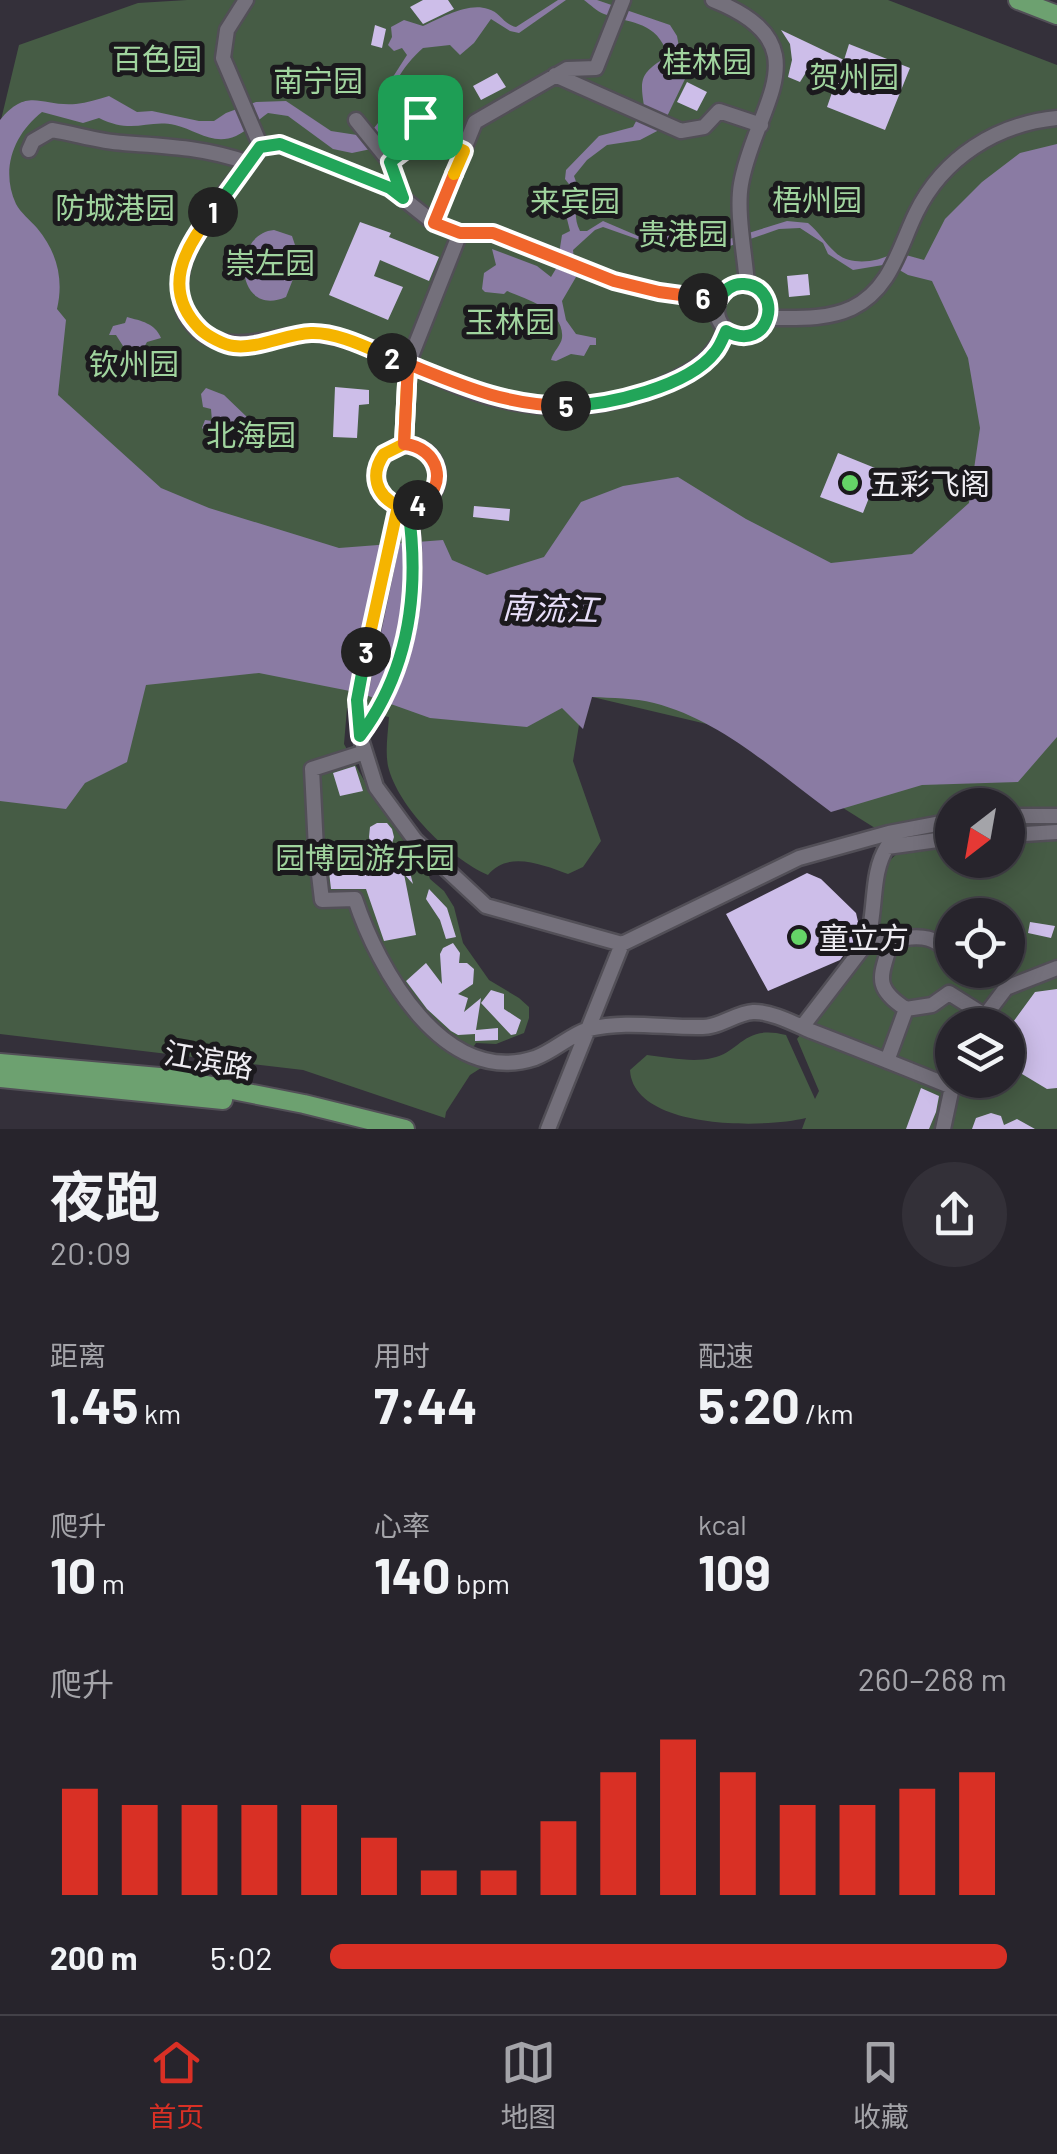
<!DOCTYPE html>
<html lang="zh">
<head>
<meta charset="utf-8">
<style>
	:root { --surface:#27242c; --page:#333038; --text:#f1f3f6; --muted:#a4a4a9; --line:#434148; --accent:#d93025 }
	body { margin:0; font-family:Barlow,"Noto Sans SC",sans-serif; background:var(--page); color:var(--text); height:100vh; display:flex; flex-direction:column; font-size:38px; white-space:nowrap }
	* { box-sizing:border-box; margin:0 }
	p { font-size:32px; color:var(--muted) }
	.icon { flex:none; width:55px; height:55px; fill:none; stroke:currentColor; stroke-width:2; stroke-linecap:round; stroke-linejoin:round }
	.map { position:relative; height:1129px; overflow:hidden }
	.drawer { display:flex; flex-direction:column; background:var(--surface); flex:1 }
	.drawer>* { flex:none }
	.needle { width:65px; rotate:211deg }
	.buttons { position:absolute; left:935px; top:788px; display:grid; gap:20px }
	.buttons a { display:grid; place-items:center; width:90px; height:90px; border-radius:50%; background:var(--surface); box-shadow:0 5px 25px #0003,0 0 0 2px var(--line); font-size:50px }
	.pin { position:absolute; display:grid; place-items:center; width:85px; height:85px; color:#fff; margin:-42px; border-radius:20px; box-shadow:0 5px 15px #0006 }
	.km { position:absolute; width:50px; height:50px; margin:-25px; border-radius:50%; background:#222; color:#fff; font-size:28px; line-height:50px; text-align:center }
	.round { display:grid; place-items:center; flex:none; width:105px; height:105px; border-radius:52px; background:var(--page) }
	.headline { display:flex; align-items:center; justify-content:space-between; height:170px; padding:0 50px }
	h1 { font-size:55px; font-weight:700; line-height:75px }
	.stats { display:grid; grid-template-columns:repeat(3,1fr); gap:15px; height:170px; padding:10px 50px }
	.stats div { display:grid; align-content:center }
	.stats b { font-size:50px; font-weight:700 }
	.stats small { font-size:28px; font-weight:400 }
	.stats p { font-size:28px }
	.chart { height:280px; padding:20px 50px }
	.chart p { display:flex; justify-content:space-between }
	.chart svg { width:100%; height:180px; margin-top:10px; stroke:var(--accent); stroke-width:6 }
	ul { padding:0 50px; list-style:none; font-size:32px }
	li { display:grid; grid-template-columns:160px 120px 1fr; align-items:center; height:75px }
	li i { height:25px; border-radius:12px; background:var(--accent) }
	.tab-bar { display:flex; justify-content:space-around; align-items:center; height:140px; border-top:2px solid var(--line); background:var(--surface); font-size:28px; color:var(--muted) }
	.tab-bar a { display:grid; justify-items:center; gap:5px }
	.tab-bar .current { color:var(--accent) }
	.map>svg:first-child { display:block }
	.green { fill:#465c45; fill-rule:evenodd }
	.water { fill:#8a7ba3 }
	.building { fill:#cdbee9 }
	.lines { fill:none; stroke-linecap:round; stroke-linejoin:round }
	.minor-casing { stroke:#524f57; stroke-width:19 }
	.major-casing { stroke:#524f57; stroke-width:22 }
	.minor { stroke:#74707b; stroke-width:14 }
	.major { stroke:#6da170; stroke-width:18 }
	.split-1-casing { stroke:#fff; stroke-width:20 }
	.split-2-casing { stroke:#fff; stroke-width:20 }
	.split-3-casing { stroke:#fff; stroke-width:20 }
	.split-4-casing { stroke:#fff; stroke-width:20 }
	.split-5-casing { stroke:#fff; stroke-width:20 }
	.split-6-casing { stroke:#fff; stroke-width:20 }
	.split-7-casing { stroke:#fff; stroke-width:20 }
	.split-8-casing { stroke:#fff; stroke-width:20 }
	.split-1 { stroke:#22a559; stroke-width:12 }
	.split-2 { stroke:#f5b400; stroke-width:12 }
	.split-3 { stroke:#f5b400; stroke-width:12 }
	.split-4 { stroke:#22a559; stroke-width:12 }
	.split-5 { stroke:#f0652b; stroke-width:12 }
	.split-6 { stroke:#22a559; stroke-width:12 }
	.split-7 { stroke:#f0652b; stroke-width:12 }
	.split-8 { stroke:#f5b400; stroke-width:12 }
	.poi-dot { fill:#65d467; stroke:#1b191d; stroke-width:4 }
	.labels { text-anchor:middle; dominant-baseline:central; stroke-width:10; stroke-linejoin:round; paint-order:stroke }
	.park-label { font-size:30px; fill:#a0d49e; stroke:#1b191d }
	.poi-label { font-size:30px; fill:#eeecf2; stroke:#1b191d; text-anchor:start }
	.street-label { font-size:30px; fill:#eeecf2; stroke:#1b191d }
	.water-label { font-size:32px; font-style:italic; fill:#e7def9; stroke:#1b191d }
</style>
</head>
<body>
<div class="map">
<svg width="1057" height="1129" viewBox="0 0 1057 1129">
	<rect width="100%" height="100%" fill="#34303a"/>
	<path class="green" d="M187 0H888L1057 65V827L1008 831V805H952V836L894 840 824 796 732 730 584 695 573 761 601 841 583 867 568 874C543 865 508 850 488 875 450 858 398 808 388 766 385 751 388 732 389 717L347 708 344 744 371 793 404 841 424 861 430 879 444 891 454 907 463 943 489 980 519 998 529 1007V1018L524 1033 496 1044 476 1043 466 1058 481 1068 470 1075 446 1112 445 1118 303 1070 0 1034V124L19 45 138 3Z
		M1029 838 1057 839V1129H802L806 1118C761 1129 633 1129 630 1070L647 1055C667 1057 692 1063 712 1058 741 1052 743 1024 786 1035L815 1099 819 1091 797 1039 859 960 883 870C901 841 921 846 952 844V860H1008V840ZM952 915H1008V970H952ZM952 1025H1008V1080H952Z"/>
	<path class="water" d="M558 0H566L519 33 510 31 491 19 474 43 460 55 450 45 423 48C402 67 387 90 387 119L395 129V134L371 149 352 153 333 149 288 116 268 113C258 120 247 131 236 136 213 146 196 130 175 125 147 119 133 135 99 118L83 123 42 112C14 134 0 169 16 204 20 212 31 221 37 228 57 252 64 279 57 309L66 320 58 395 161 488 209 508 339 548 443 540 452 560 487 575 544 557 581 502 623 486 678 477 746 519 831 563 912 554 969 503 980 428 968 358 932 281 908 275 889 264 853 270 828 254 823 243 800 228 779 229 727 247 698 250 675 247 671 251 603 227 595 230 573 250 576 277 562 301 566 320 576 334 596 338V345H590L584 356 571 354 556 361 551 360C553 352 561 345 562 338 565 310 526 299 507 291L504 294 485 292 482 289 484 273 496 265 492 249 537 266 551 277 557 267 562 235 570 231 567 219 572 188 565 179 566 170 599 136 633 127 644 106C640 80 640 74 663 59L665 48C653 21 628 23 604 14 596 11 591 5 584 0H597L670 25 677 36 685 79 661 129 640 140 607 145 587 160 574 176C582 195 570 212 580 231H587L603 221 638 236 647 237 660 220 672 223 677 220 680 243 726 240 787 221 808 223C819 232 825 243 835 252 850 267 880 262 895 252L924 260 945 219 982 182 1020 153 1057 144V737L1018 782 922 785 831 812C776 772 721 720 654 703 634 698 612 698 592 697L583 729 562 708 527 727 430 718 360 693 259 673 146 685 127 762 85 783 66 809 0 801V120C28 86 41 107 76 104 87 103 98 99 109 96L137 112 152 111 199 121H214L226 113 256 102 286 101 331 131 357 135 374 128 382 118V94L407 55 402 48 394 51 388 45 392 37 391 27 404 20 423 26C441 18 468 2 488 9 500 12 503 24 516 27Z
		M274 230 292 236 295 245 285 260 295 274 286 297C235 319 230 234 274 230Z
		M127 317C141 321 155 323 161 338L147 342 131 371 130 357 116 335H109L113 326 125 323Z
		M206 388 224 395 248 418 247 424 242 423 245 431 238 435 236 442 212 438 202 428 205 420 212 421 211 409 203 407 201 394Z"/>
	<path class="building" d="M423 0H448L454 9 423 24 410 7Z
		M375 25 386 29 382 48 371 45Z
		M781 30 844 60 849 44 910 68 885 130 827 107 835 84 805 74 800 82 788 77 792 60 790 44Z
		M497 73 506 87 481 100 473 86Z
		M687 82 707 92 697 111 677 102Z
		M107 189 123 197 109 222 94 214Z
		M360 222 391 233 389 237 439 257 429 281 380 260 374 276 403 287 388 320 329 295Z
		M808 274 810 295 789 297 787 276Z
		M335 387 369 390V404L359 405 357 438 333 437Z
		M838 453 880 470 863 513 820 497Z
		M474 506 510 509 509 521 473 517Z
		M355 766 363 791 340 796 333 773Z
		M377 823H387L392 829 394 837 388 856 405 853 413 884 404 874 416 935 384 941 366 889H331L329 872 345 870 344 863 383 857 371 846 369 837 370 827Z
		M807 873 821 879 856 913 859 926 855 940 840 960 768 991 726 914Z
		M429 889 447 908 456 937 446 939 440 920 426 899Z
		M1030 922 1055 926 1051 938 1028 933Z
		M453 943 460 953 459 963H467L474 969 473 984 458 994 468 998 464 1012 481 998 476 1030 498 1028V1040L475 1041V1034L458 1035 451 1031 427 1009 406 981 426 963 442 984 440 954 443 948Z
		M1057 989V1088L1047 1089 1022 1074 1013 1064H1008V1029L1035 992Z
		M491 990 504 994V1009L521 1020 516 1034 511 1035 481 1003Z
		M921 1088 939 1096 936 1112 929 1129H906Z
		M991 1113 1001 1116 1004 1125 1017 1119 1035 1129H972L976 1118Z"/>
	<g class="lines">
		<defs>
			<path id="minor" d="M246 0 227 30 223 58 261 147
				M713 0C826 45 755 104 741 184 736 212 745 255 747 284
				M555 75 681 131 704 127 719 111 761 125
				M356 120 390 162 411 147 412 123 420 117C435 119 438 125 439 140L463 151
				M29 150 33 141 52 130C76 134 100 142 123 143 168 146 207 148 249 163
				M390 162 403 198
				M434 223 390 188 280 144 261 147C230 190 160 256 185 312 210 363 267 337 309 333 320 332 334 337 346 340 397 354 443 385 494 398 547 412 609 409 658 387 691 372 709 364 726 331
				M460 233H493L613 281 659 292 718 300
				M717 310a26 26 0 1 1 52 0a26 26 0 1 1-52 0Z
				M768 318C797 318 826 320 852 308 891 289 899 248 916 213 943 158 996 124 1057 118
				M404 444 408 364 460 233 434 223 475 122 567 69 596 68 623 0
				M376 476a31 31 0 1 1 62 0a31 31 0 1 1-62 0Z
				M398 506 357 701 360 736 376 787 415 840 486 906 622 944 799 858 889 833 952 821
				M360 736C410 669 420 588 409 507
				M365 752 312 769 316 849 322 900 355 899C378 969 444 1088 535 1058 554 1051 570 1035 589 1029 626 1020 665 1028 703 1027 720 1027 736 1013 753 1012 770 1011 795 1024 811 1031 858 1049 905 1068 952 1087L943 1129
				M1008 816H1057
				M1008 835 1057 832
				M868 937 891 941C882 975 871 986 906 1009
				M891 941C918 934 943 934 952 964
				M978 1025 1006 988 1057 968
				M802 1027 865 945C878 913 869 876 887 847L952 838
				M887 1061 906 1009 932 1005 949 993 984 1015
				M548 1129 622 944"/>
			<path id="major" d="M1018 0 1057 15
				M0 1063 171 1078 304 1104 405 1129
				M0 1078 223 1100"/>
		</defs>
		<use href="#minor" class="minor-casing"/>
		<use href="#major" class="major-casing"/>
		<use href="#minor" class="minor"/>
		<use href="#major" class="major"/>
	</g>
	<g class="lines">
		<defs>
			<path id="split-1" d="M213 212 260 147 280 144 390 188 403 198 390 162 411 146 412 123 420 117"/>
			<path id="split-2" d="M213 212C184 248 161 290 200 329 207 336 224 345 234 346 258 349 286 334 311 333 337 332 368 348 392 358"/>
			<path id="split-3" d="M366 652 398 506C375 495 370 474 384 454L404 444 408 364 392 358"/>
			<path id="split-4" d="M366 652 357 700 360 736C410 669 420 589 408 507L418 505"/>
			<path id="split-5" d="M418 505C450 487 439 447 404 444L408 364C463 386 505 405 566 406"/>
			<path id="split-6" d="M566 406C608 405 688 387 715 352 720 346 723 338 726 331 771 355 785 287 744 284 732 283 724 290 718 300L703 298"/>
			<path id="split-7" d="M454 174 434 223 460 233H493L614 281 659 292 703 298"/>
			<path id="split-8" d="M420 117C435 119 438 125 440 140L464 151 454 174"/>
		</defs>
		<use href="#split-1" class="split-1-casing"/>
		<use href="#split-2" class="split-2-casing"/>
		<use href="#split-3" class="split-3-casing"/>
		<use href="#split-4" class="split-4-casing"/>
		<use href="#split-5" class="split-5-casing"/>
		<use href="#split-6" class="split-6-casing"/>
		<use href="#split-7" class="split-7-casing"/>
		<use href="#split-8" class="split-8-casing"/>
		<use href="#split-1" class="split-1"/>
		<use href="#split-2" class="split-2"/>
		<use href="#split-3" class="split-3"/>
		<use href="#split-4" class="split-4"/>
		<use href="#split-5" class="split-5"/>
		<use href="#split-6" class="split-6"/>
		<use href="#split-7" class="split-7"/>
		<use href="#split-8" class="split-8"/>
	</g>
	<g class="poi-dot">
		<circle cx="850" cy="483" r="10"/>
		<circle cx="799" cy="937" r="10"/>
	</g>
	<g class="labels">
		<g class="park-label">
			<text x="157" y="58">百色园</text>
			<text x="707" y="61">桂林园</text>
			<text x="854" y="76">贺州园</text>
			<text x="318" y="80">南宁园</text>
			<text x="817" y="199">梧州园</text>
			<text x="575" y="200">来宾园</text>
			<text x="115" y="207">防城港园</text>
			<text x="683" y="233">贵港园</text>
			<text x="270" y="262">崇左园</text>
			<text x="510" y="321">玉林园</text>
			<text x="134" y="363">钦州园</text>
			<text x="251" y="434">北海园</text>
			<text x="365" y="857">园博园游乐园</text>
		</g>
		<g class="poi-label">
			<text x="870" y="483">五彩飞阁</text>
			<text x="819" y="937">童立方</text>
		</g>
		<g class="street-label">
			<text transform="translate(209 1059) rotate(10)">江滨路</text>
		</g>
		<g class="water-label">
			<text transform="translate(550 607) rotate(2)">南流江</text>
		</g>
	</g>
</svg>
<div class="buttons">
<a><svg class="needle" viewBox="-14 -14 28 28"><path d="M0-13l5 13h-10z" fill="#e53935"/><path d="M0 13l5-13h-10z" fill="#a4a4a9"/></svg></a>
<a><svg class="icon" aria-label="locate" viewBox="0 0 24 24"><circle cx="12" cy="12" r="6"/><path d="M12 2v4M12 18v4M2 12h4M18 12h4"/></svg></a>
<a><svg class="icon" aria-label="layers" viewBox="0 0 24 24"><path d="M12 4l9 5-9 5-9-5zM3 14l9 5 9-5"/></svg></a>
</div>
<div class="pin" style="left:420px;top:117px;background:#1e9e55"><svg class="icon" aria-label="arrive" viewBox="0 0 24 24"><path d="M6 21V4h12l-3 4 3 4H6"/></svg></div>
<b class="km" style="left:213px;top:212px">1</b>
<b class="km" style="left:392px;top:358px">2</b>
<b class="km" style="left:366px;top:652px">3</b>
<b class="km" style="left:418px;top:505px">4</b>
<b class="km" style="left:566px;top:406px">5</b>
<b class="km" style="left:703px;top:298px">6</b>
</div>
<section class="drawer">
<div class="headline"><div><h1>夜跑</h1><p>20:09</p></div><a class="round"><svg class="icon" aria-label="share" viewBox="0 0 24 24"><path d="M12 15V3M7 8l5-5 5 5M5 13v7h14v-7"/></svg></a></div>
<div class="stats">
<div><p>距离</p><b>1.45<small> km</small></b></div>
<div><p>用时</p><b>7:44</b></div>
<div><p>配速</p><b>5:20<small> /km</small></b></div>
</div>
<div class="stats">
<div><p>爬升</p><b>10<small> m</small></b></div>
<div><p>心率</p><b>140<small> bpm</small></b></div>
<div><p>kcal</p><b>109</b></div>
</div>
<div class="chart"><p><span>爬升</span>260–268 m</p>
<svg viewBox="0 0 160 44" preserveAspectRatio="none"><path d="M5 44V18M15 44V22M25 44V22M35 44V22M45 44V22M55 44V30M65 44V38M75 44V38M85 44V26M95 44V14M105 44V6M115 44V14M125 44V22M135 44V22M145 44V18M155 44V14"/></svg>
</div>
<ul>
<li><b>200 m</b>5:02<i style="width:100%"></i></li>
</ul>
</section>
<nav class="tab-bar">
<a class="current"><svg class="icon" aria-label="home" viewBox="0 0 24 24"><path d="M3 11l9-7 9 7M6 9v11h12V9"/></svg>首页</a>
<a><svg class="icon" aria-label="map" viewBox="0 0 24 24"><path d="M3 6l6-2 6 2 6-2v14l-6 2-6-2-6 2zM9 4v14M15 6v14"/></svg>地图</a>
<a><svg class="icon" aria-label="saved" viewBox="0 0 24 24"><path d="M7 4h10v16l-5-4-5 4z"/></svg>收藏</a>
</nav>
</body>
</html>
